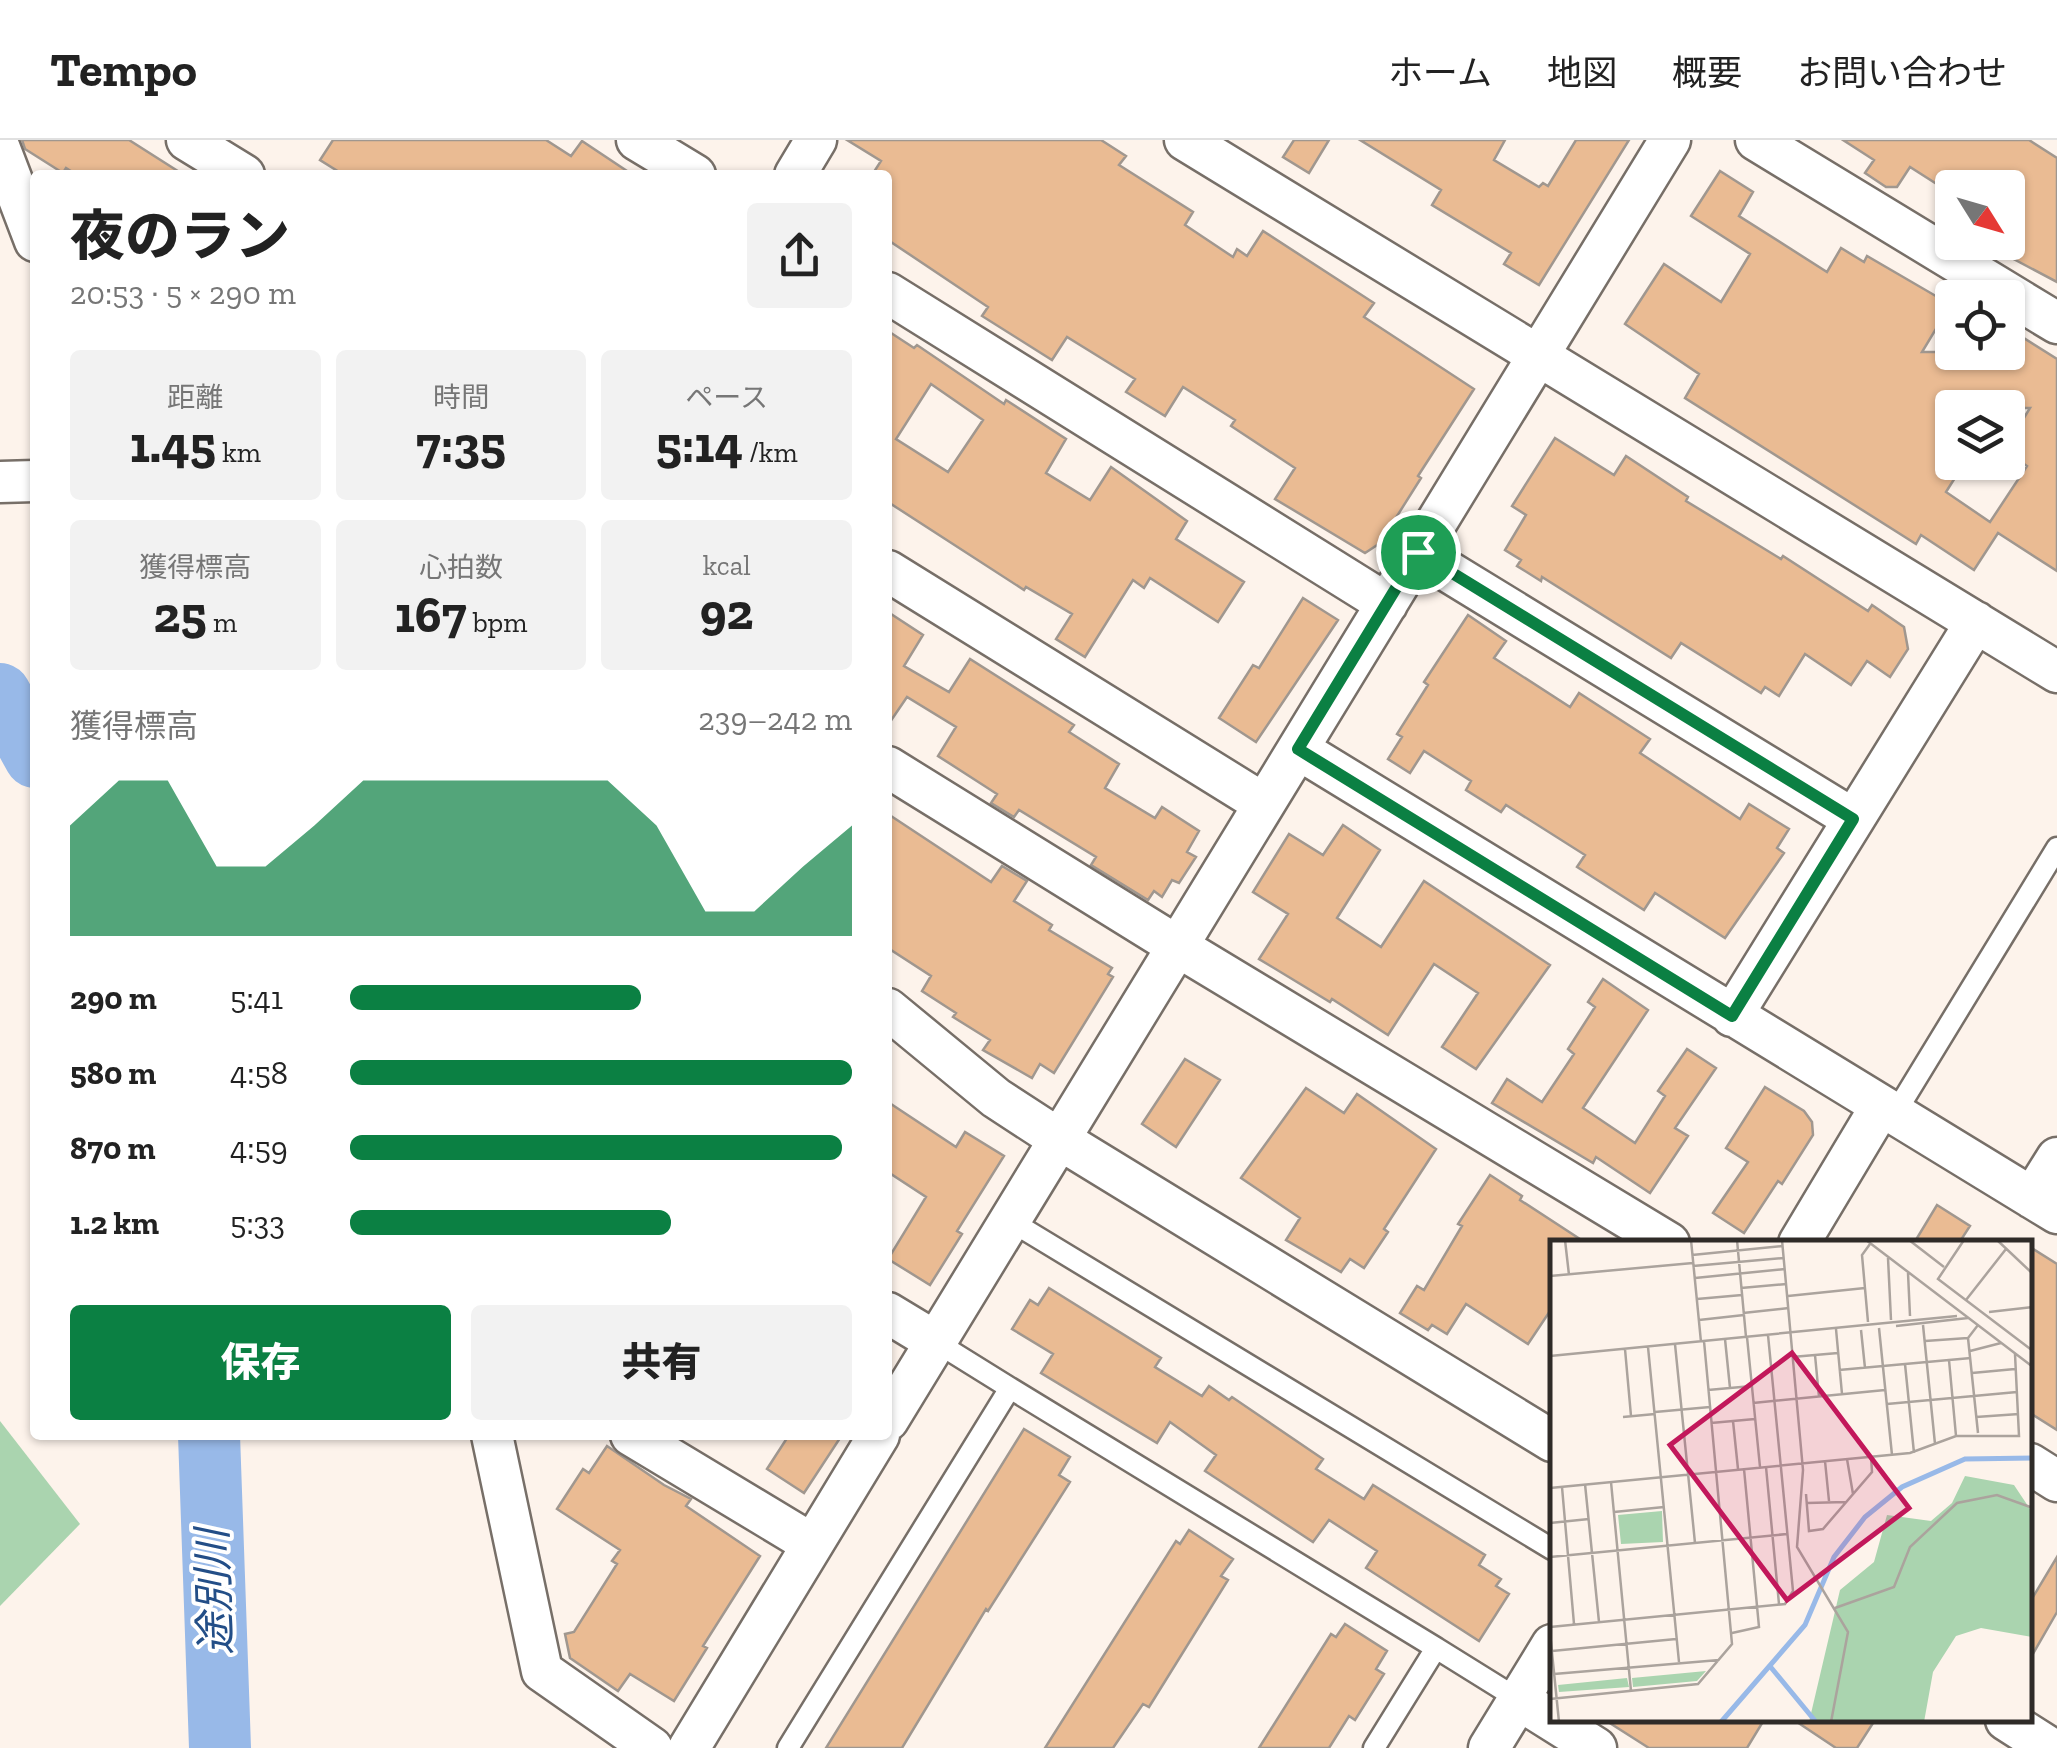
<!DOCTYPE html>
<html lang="ja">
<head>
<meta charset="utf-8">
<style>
	:root { --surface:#fff; --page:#f2f2f2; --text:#222; --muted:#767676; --line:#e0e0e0; --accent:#0b8043 }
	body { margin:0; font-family:"Zilla Slab","Noto Sans JP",serif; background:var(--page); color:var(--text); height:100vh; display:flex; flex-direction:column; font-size:38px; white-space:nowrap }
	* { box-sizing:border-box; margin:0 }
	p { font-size:32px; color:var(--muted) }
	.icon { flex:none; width:55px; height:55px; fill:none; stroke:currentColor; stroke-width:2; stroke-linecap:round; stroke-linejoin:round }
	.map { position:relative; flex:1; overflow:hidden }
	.details { position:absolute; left:30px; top:30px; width:862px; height:1270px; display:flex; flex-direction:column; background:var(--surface); border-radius:10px; box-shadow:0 2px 8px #0004 }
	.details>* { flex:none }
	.needle { width:65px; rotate:127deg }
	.tools { position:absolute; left:1935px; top:30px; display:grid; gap:20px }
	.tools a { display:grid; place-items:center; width:90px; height:90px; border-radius:10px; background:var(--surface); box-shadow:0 2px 8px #0004; font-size:50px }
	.pin { position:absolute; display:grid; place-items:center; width:85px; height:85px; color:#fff; margin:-42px; border:5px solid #fff; border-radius:50%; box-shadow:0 2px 10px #0007 }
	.round { display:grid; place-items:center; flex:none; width:105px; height:105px; border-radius:10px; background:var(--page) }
	.headline { display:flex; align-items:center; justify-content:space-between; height:170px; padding:0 40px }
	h1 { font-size:55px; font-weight:800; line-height:75px }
	.figures { display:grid; grid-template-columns:repeat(3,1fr); gap:15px; height:170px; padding:10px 40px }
	.figures div { display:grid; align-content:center; border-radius:10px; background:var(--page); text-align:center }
	.figures b { font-size:50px; font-weight:800 }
	.figures small { font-size:28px; font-weight:400 }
	.figures p { font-size:28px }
	.chart { height:280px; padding:20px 40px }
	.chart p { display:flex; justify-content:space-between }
	.chart svg { width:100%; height:180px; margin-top:10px; fill:var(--accent); opacity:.7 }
	.action { display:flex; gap:20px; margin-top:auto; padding:20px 40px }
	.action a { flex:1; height:115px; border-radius:10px; background:var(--accent); color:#fff; font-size:40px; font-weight:800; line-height:115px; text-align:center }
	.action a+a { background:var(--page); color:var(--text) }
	ul { padding:0 40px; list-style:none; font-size:32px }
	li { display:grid; grid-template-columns:160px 120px 1fr; align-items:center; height:75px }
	li i { height:25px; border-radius:12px; background:var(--accent) }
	header { display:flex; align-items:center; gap:60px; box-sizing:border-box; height:140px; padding:0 50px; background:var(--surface); border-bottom:2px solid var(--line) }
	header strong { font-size:48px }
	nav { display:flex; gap:55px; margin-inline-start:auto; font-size:35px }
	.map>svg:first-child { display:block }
	.green { fill:#aad4af }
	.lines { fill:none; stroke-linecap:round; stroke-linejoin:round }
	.river { stroke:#98b9e8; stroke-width:62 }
	.building { fill:#eabb93; stroke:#a0978f; stroke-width:2.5; fill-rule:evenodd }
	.service-casing { stroke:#776f68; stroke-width:25 }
	.minor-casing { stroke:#776f68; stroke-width:45 }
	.service { stroke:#fff; stroke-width:20 }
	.minor { stroke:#fff; stroke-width:40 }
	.route-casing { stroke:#fff; stroke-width:20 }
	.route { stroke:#0b8043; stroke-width:12 }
	.labels { text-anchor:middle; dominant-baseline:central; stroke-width:8; stroke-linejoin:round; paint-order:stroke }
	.water-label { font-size:42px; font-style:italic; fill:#234e87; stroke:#fff }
	.inset-river { fill:none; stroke:#98b9e8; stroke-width:5 }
	.inset-road { fill:none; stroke:#aba39d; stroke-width:2.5 }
	.view { fill:#c2185b; fill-opacity:0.15; stroke:#c2185b; stroke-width:5 }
	.inset-edge { fill:none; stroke:#2f2b28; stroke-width:5 }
</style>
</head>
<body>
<header>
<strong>Tempo</strong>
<nav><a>ホーム</a><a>地図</a><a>概要</a><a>お問い合わせ</a></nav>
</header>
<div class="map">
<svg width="2057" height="1608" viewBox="0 0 2057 1608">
	<rect width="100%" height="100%" fill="#fdf3eb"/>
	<path class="green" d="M0 1281 80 1384 0 1466Z"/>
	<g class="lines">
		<path class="river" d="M0 554 35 617
			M209 1295 220 1608"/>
	</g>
	<path class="building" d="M22 0H129L184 35H77L66 28 63 33 25 9Z
		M333 0H546L571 16 582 1 633 35H344L320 20Z
		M847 0H1101L1126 16 1119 25 1193 72 1185 85 1233 117 1237 109 1247 116 1263 91 1374 163 1364 177 1474 249 1418 336 1421 338 1392 384 1400 390 1365 413 1275 359 1295 328 1231 286 1235 280 1183 247 1165 276 1126 252 1135 239 1067 197 1052 220 982 176 988 167 888 100V35H872L881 21Z
		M1294 0H1329L1309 33 1283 17Z
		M1360 0H1505L1494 20 1539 47 1543 43 1548 46 1576 0H1629L1539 145 1504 124 1511 113 1432 65 1441 50Z
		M1843 0H2029L2057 18V142L2008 116V48H1943L1910 27 1897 47H1886L1865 33 1874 20Z
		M1720 31 1753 52 1739 76 1827 132 1841 108 1864 122 1867 116 1941 159 1938 163 1948 169 1922 212H2008V188L2057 219V431L1998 393 1974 430 1921 395 1916 404 1685 258 1699 234 1625 184 1664 124 1721 162 1750 114 1691 76ZM1952 268H2030L2008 304V313L2027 326 1990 382 1946 352 1965 322H1952Z
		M888 191 914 208 917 205 1004 264 1006 260 1066 299 1046 333 1090 360 1111 327 1187 381 1176 399 1244 442 1218 482 1150 438 1144 448 1133 440 1085 517 1056 499 1072 474 1026 447 1024 450 888 362ZM931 244 983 280 948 332 896 299Z
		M1555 298 1614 335 1626 316 1688 357 1686 361 1781 419 1783 416 1868 471 1872 465 1904 487 1908 509 1890 537 1867 521 1851 545 1805 514 1779 556 1765 547 1761 553 1681 503 1671 518 1542 437 1541 441 1517 426 1521 420 1505 410 1526 375 1512 366Z
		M1303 458 1338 480 1256 602 1219 578 1253 525 1259 528Z
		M888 472 923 495 904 526 949 552 970 519 1074 585 1069 592 1119 624 1105 648 1155 678 1162 667 1199 691 1187 712 1196 717 1179 743 1172 740 1162 757 1154 751 1148 760 1091 725 1096 717 1019 670 1014 677 991 663 997 654 938 616 956 587 907 557 888 585Z
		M1468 475 1506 501 1494 518 1570 567 1579 553 1650 599 1640 613 1740 679 1749 664 1789 689 1777 708 1784 713 1725 798 1655 753 1644 770 1577 727 1585 715 1506 665 1501 672 1466 650 1471 641 1424 611 1410 633 1388 619 1402 597 1397 594 1428 545 1424 542Z
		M888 674 991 742 1002 726 1027 741 1014 761 1052 785 1049 790 1112 828 1108 834 1113 837 1054 933 1040 924 1032 938 983 910 990 900 953 877 956 873 922 851 931 836 888 808Z
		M1343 685 1380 710 1337 778 1381 807 1424 741 1550 825 1476 929 1442 907 1478 853 1434 824 1388 895 1332 859 1330 862 1259 819 1288 774 1253 752 1289 694 1323 715Z
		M1603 839 1648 870 1583 968 1635 1003 1665 956 1658 951 1687 909 1716 928 1675 988 1688 996 1650 1053 1596 1017 1593 1023 1492 963 1507 939 1542 962 1574 914 1568 909 1595 867 1588 862Z
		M1185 919 1220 940 1176 1007 1142 984Z
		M1765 947 1804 971 1812 982 1813 995 1782 1044 1778 1041 1744 1093 1713 1073 1748 1022 1726 1008Z
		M1306 948 1344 973 1357 954 1436 1009 1384 1089 1388 1092 1364 1128 1350 1119 1341 1132 1286 1100 1300 1078 1241 1038Z
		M888 962 956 1007 965 992 1004 1016 957 1091 962 1094 930 1145 888 1119 926 1057 888 1032Z
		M1490 1035 1522 1056 1520 1060 1586 1103H1552V1168L1528 1204 1466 1164 1447 1194 1432 1185 1428 1190 1400 1173 1417 1146 1424 1150 1462 1086 1458 1084Z
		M1937 1065 1970 1086 1959 1103H1914Z
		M2030 1107 2057 1124V1290L2030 1273Z
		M1049 1148 1161 1218 1155 1227 1202 1256 1209 1246 1229 1260 1232 1257 1323 1319 1316 1329 1364 1359 1373 1345 1485 1415 1479 1425 1501 1439 1496 1446 1509 1454 1479 1501 1366 1428 1377 1411 1329 1380 1313 1402 1205 1331 1216 1315 1170 1282 1157 1303 1041 1233 1053 1214 1012 1189 1030 1160 1038 1165Z
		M1024 1289 1070 1317 1059 1335 1070 1342 988 1471 986 1469 902 1608H826Z
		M789 1295H842L804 1353 767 1329Z
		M607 1306 664 1345 691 1359 686 1366 760 1416 703 1506 707 1508 674 1561 630 1534 618 1551 570 1518 565 1494 574 1492 617 1424 612 1421 620 1410 557 1369 583 1329 589 1333Z
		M1189 1390 1233 1419 1221 1436 1228 1440 1149 1567 1143 1564 1113 1608H1045L1176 1401 1180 1404Z
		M2057 1417V1472L2030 1519V1462Z
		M1345 1484 1387 1511 1376 1529 1384 1534 1355 1580 1349 1576 1329 1608H1259L1331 1494 1336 1497Z
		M1605 1580H1764L1747 1608H1649Z
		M1794 1580H1875L1857 1608H1836Z"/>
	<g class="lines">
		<defs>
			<path id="service" d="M1894 975 2057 708
				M1009 1080 1552 1409
				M1010 1248 1436 1508
				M788 1608 1010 1248 936 1202
				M1374 1608 1436 1508 1518 1559"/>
			<path id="minor" d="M187 0 244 35
				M637 0 695 35
				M1185 0 2057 532
				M1756 0 2057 183
				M0 9 35 101
				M795 35 816 0
				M888 153 1387 464
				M0 342 35 341
				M1418 413 1853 679
				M888 431 1264 664
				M1298 609 2057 1073
				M888 627 1177 806 1669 1103
				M888 869 996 958 1059 999 1552 1301
				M1732 876 1976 482
				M2032 1058 2057 1018
				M1799 1103 1881 966
				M888 1173 936 1202
				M888 1280 1670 0
				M492 1295 542 1531 652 1608
				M631 1295 812 1404
				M2030 1324 2057 1341
				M1518 1559 1596 1608
				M2006 1580 2050 1608
				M689 1608 879 1295
				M1489 1608 1552 1505"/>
		</defs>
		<use href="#service" class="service-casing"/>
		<use href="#minor" class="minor-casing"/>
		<use href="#service" class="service"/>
		<use href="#minor" class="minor"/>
	</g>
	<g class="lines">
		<defs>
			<path id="route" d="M1418 412 1853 679 1732 876 1298 609Z"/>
		</defs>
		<use href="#route" class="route-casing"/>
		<use href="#route" class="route"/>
	</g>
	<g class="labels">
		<g class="water-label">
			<text transform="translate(214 1452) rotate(-92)">途別川</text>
		</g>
	</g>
	<g transform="translate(1550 1100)">
		<rect width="482" height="482" fill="#fdf3eb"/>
		<path d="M415 236 464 245 482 272V397L431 388 406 396 383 432 374 482H259L290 350 324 322 337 275 381 281 402 263ZM112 271 113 302 71 304 68 275ZM156 431 147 441 83 447 82 438ZM77 438 79 447 9 452 8 445Z" fill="#aad4af"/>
		<path class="inset-river" d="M219 425 266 482M171 482 255 385 284 317 315 277 352 247 415 219 483 218"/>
		<path class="inset-road" d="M15 0 19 35M141 0 151 102M187 0 196 97M232 0 253 230 247 307 298 392 281 482M316 0 483 127M359 0 394 27M414 0 388 39 483 111M447 0 483 34M142 15 233 6M338 18 341 80M143 26 234 18M358 33 360 76M0 36 143 23M145 38 235 29M191 48 237 44M238 56 315 48M147 59 192 55M416 60 456 9M439 72 483 67M193 73 239 68M149 80 194 75M318 82 312 15 320 4M373 85 385 204M428 85 418 98 428 193M346 86 418 78M329 88 342 215M286 89 292 154M311 90 315 128M197 97 210 227M175 99 180 148M375 101 418 98M125 104 145 303M98 107 129 422M75 109 81 176M420 111 451 103M265 115 269 157M0 116 407 76M242 117 288 113M399 120 406 196M355 124 364 213M289 130 421 118M422 133 465 129M158 150 202 146M203 163 335 150M337 164 467 152M105 172 160 167M73 177 105 174M426 177 469 174M183 181 188 229M161 183 205 179M297 219 303 254M275 221 279 261M216 227 229 364M61 242 81 451M35 244 49 382M12 247 24 384M0 248 360 213 406 196H469L465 114M256 254 259 291 273 289 322 232 321 216M257 263 296 262M64 272 114 267M0 283 39 279M0 317 237 294M285 368 344 347 360 307 407 263 447 255 483 268M0 387 235 364 243 351 218 95M0 393 9 482M182 393 209 387 194 229M2 411 126 399M4 434 169 420M0 459 148 444 182 404 154 101"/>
		<path class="view" d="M242 113 359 268 237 360 120 205Z"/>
		<rect width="482" height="482" class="inset-edge"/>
	</g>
</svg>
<div class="tools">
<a><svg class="needle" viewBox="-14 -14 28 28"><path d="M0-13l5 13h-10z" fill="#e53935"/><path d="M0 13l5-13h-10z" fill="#767676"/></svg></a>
<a><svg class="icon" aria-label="locate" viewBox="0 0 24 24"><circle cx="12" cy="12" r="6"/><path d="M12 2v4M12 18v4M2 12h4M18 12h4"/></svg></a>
<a><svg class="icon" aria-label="layers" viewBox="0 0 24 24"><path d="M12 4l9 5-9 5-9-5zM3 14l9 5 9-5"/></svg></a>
</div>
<div class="pin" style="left:1418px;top:412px;background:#1e9e55"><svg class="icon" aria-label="arrive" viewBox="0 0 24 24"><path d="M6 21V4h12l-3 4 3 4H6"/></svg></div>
<section class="details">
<div class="headline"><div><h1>夜のラン</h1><p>20:53 · 5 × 290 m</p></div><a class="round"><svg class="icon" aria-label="share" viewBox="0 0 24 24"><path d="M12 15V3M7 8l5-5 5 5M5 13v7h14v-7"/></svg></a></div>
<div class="figures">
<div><p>距離</p><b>1.45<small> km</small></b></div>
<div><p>時間</p><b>7:35</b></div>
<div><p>ペース</p><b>5:14<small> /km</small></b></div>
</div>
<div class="figures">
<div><p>獲得標高</p><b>25<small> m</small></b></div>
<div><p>心拍数</p><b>167<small> bpm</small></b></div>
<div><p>kcal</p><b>92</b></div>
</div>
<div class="chart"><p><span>獲得標高</span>239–242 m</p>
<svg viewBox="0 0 160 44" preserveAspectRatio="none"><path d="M0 44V17L10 6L20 6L30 27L40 27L50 17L60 6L70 6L80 6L90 6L100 6L110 6L120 17L130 38L140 38L150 27L160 17V44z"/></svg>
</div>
<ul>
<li><b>290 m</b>5:41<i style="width:58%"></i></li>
<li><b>580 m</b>4:58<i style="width:100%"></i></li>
<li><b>870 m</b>4:59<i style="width:98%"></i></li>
<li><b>1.2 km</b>5:33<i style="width:64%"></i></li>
</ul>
<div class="action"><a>保存</a><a>共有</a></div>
</section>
</div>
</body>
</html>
